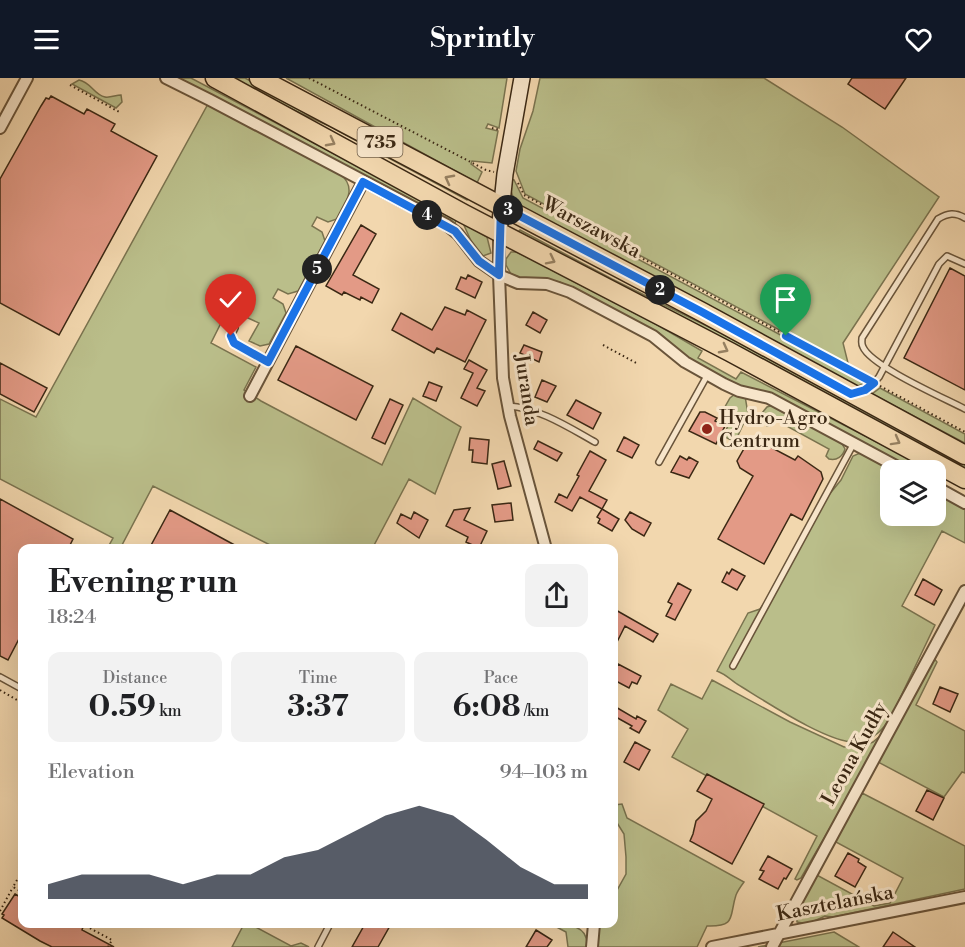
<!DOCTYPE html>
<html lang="en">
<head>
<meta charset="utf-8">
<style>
	:root { --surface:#fff; --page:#f2f2f2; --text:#202124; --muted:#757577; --accent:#111827 }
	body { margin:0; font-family:"Libre Bodoni",serif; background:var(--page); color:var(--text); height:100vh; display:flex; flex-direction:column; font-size:22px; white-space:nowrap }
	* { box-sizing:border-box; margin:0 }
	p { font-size:20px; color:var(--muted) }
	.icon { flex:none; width:33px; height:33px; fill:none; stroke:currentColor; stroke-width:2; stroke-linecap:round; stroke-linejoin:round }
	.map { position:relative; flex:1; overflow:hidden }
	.drawer { position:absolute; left:18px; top:466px; width:600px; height:384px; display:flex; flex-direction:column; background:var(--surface); border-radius:12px; box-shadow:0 6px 24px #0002 }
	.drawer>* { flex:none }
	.buttons { position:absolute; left:880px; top:382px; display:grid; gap:12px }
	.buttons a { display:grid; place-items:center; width:66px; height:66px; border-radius:12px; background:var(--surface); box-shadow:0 6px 24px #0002; font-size:30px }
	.pin { position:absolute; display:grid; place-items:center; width:51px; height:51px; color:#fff; margin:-62px -26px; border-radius:50% 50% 50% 0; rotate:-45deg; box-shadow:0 0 6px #0007 }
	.pin .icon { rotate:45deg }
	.km { position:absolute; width:30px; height:30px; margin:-15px; border-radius:50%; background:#222; color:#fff; font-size:16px; line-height:30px; text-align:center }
	.round { display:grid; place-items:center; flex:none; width:63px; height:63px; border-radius:12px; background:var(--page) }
	.summary { display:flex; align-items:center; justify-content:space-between; height:102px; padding:0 30px }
	h1 { font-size:33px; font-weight:700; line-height:45px }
	.figures { display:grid; grid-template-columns:repeat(3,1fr); gap:9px; height:102px; padding:6px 30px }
	.figures div { display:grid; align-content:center; border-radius:12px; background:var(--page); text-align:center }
	.figures b { font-size:30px; font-weight:700 }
	.figures small { font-size:16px; font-weight:400 }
	.figures p { font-size:16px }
	.chart { height:168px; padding:12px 30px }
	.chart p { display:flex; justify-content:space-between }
	.chart svg { width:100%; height:108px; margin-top:6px; fill:var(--accent); opacity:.7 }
	header { display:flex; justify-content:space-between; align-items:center; height:78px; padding:0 30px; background:var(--accent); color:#fff; font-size:27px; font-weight:700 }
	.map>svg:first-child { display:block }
	.green { fill:#babe8a; stroke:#7a734f; stroke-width:1.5 }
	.building { fill:#e39a86; stroke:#3b2814; stroke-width:1.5 }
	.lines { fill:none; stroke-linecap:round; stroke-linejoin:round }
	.lane-casing { stroke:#69543a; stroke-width:8 }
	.street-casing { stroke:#69543a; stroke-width:14 }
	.secondary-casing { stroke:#3b2814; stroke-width:18 }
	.primary-casing { stroke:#3b2814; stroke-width:21 }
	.path { stroke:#3b2814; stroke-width:2; stroke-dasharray:1.5 3; stroke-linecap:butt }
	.lane { stroke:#f7e5ca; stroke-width:5 }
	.street { stroke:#f7e5ca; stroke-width:10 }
	.secondary { stroke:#f7e5ca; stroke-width:15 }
	.primary { stroke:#f2d7ae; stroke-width:18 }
	.oneway { stroke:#968061 }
	.route-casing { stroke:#fff; stroke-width:12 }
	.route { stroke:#1a73e8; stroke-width:8 }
	.poi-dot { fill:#8f2418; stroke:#f7e5ca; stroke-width:2 }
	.labels { text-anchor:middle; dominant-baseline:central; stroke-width:6; stroke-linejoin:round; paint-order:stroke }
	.shield { fill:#f7e5ca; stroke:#73614b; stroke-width:1.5 }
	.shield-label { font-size:18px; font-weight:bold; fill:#3b2814 }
	.street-label { font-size:20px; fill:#3b2814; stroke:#f7e5ca }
	.poi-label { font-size:20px; fill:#3b2814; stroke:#f7e5ca; text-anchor:start }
</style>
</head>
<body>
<header><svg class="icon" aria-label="menu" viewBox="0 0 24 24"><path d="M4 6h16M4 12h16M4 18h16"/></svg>Sprintly<svg class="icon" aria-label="heart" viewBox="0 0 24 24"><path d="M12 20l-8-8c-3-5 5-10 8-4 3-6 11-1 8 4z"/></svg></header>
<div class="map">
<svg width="965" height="869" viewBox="0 0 965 869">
	<rect width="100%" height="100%" fill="#f2d7ae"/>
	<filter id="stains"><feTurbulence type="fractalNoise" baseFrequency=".00333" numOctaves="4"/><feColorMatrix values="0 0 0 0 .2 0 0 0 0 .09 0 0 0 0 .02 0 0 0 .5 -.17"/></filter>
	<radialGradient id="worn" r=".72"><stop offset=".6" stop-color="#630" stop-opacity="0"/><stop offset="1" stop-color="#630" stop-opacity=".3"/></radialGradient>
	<path class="green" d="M178 0H191L457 141 454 147Z
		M233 0H245L469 118 467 122 329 48 289 30Z
		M286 0H507L499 50 488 46 486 50 498 53 492 85 472 83 471 86 482 94 477 105Z
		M540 0H764L842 49 939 119 843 265 849 289 525 116 516 93 520 71 533 33Z
		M79 2C91 4 94 17 105 19 110 20 116 17 121 17L122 24 116 30 72 6Z
		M208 26 340 96C358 110 345 126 337 141L328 144 317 139 312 148 322 154 325 163 298 213 288 216 278 211 273 220 283 226 286 235 269 266 260 268 249 263 259 245 228 231 211 265 256 289 244 312 261 323 382 387 413 320 461 349 435 416 409 401 372 471H278L153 408 121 469 125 471H107L113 460 0 401V321L36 339Z
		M510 101 514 102 523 120 869 304 857 308 522 129C513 123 509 112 510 101Z
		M463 145 487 159 491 175 483 178 476 174Z
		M520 152 612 201 721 255 965 385V392L518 154Z
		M511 174H517L654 245 702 273 698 280 736 301 741 294 933 393H914L802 332 735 306 692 283 659 255 560 204 537 200H521L511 196 506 187V181Z
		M880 310 965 356V365L872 316Z
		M735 316 745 318 748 336 735 364 723 358 732 340 722 334 730 320Z
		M773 327 841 364 845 371C843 378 837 383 829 381L826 378 829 371 774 341 770 348H767L762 335 767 329Z
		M860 375 896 393H891V438H936V415L965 430V465L942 453 902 528 935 547 891 639C883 652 874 661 859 664 831 668 762 621 737 606 730 601 725 596 717 593L748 535 760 531 772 515 828 418 841 402 853 378Z
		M933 579 937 584 916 627 965 653V695L962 694 944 719 878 684Z
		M712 602 790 644 844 669 863 668 873 664 880 658 852 712 801 800 797 802 795 801 817 758 672 679 688 651 658 632 671 606 702 621Z
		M862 715 965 768V811L833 839 825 838C814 843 809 847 797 844L796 833 815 796 874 828 890 825 903 800 834 763Z
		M622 726 627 740 744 804C741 808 738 812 736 817 729 838 737 849 707 848L697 869H597L598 846H614V814H616L626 796V779L624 756 614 740V727Z
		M244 846H250L291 868 301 865 309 869H232Z
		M551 846C568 846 589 847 587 869H568L566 854Z
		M834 854 859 869H758Z"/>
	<path class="building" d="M852 0H906L885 31 848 6Z
		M51 18 84 36 87 31 115 46 111 53 157 78 59 257 0 225V101L41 28 46 20 49 21Z
		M361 147 376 156 353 197 379 211 372 225 361 219 360 222 344 214 342 217 326 208Z
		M950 190 965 198V312L904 280Z
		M468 197 482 204 475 220 456 211 461 199 466 201Z
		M445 229 465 237 467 232 486 242 465 284 437 270 434 275 392 252 401 235 432 252Z
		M533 234 547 242 540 255 526 247Z
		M524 267 542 274 539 284 520 275Z
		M296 268 373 308 356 342 278 302Z
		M469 282 487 292 477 310 485 313 477 328 461 320 473 295 464 291Z
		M0 285 47 310 34 334 0 316Z
		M542 302 556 308 547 324 535 319Z
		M429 304 442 309 436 323 423 318Z
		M390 321 403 327 385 366 372 360Z
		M576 322 601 335 593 351 567 337Z
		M700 334H705L717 340 715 343 725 348 716 366 689 353Z
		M624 359 639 367 632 380 617 373Z
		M470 360 489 362 487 386 472 384 473 372H469Z
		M538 363 562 375 557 383 534 371Z
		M761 364 795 382 798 378 821 394 823 401 802 442 791 436 764 486 718 461 753 398 740 390 737 383 745 369Z
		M590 373 606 382 589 413 607 422 602 431 580 419 572 433 555 424 559 416 567 420 579 398 577 397Z
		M680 378 687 382 689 379 698 384 689 400 671 394Z
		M504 383 511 408 498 411 492 386Z
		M0 421 73 461 68 471H22V555L8 582 0 578Z
		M511 425 513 442 495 444 492 427Z
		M470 430 464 442 487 453 479 470 466 464 468 459 446 448 454 432Z
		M602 431 619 441 612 453 598 445 600 441 597 439Z
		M170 432 242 471H149Z
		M414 434 428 442 419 460 397 445 401 436 411 441Z
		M630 434 651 445 644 458 632 451 625 442Z
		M732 491 745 498 737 512 722 504 727 494 729 496Z
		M923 501 942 512 934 527 915 517Z
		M678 505 691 512 675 542 666 538 672 526 668 524Z
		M614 531 658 556 653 564 625 548 614 570Z
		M618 586 641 598 637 606 632 604 629 610 614 602V596Z
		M940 609 958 616 950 634 933 626Z
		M614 628 636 641 637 638 646 643 639 655 630 650 632 648 614 638Z
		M635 664 650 672 639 692 624 684Z
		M707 696 764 726 732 786 690 763 693 756 696 743 706 733 712 721 697 713Z
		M927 712 944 720 933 742 916 733Z
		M848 775 859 781 858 784 866 789 855 809 835 798Z
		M768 778 792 791 786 801 784 800 778 811 759 801 764 793 760 792Z
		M15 816 22 820V846H78L83 849 82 852 114 869H52L40 863 2 840 4 837 2 836Z
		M365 846H391L378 869H352Z
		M536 852 552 862 547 869H526Z
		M893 854 915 869H883Z"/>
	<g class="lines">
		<defs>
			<path id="lane" d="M965 140C955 134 948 135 938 141L862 260C862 264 861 265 863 269 871 288 944 320 965 331
				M235 250 231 258 234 265 268 284
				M858 315 870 309 879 299 939 186 947 178 965 186
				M508 328C539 330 568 349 595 364
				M659 384 708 296
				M733 588 854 365
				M0 599 22 611
				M318 869 330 846"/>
			<path id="street" d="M166 0 210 22 447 147 458 156 479 183 499 197 518 205 547 206 570 214 653 258 685 284 724 306 739 313 769 320 905 393
				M0 50 27 0
				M499 154V197L503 300 510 338 546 471
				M250 318 363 104
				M936 409 965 425
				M592 869 594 846
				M712 869 965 819
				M772 869 965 513"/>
			<path id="secondary" d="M499 154 505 96 522 0"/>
			<path id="primary" d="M215 0 464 136 730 274 965 401
				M259 0 702 234 965 377"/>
		</defs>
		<use href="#lane" class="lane-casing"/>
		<use href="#street" class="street-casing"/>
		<use href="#secondary" class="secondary-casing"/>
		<use href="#primary" class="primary-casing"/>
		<path class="path" d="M309 0 486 92 494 94
			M70 7 121 35
			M492 50 500 52
			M518 105 524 117 867 301
			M603 267 638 286
			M880 308 965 354
			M0 612 22 625
			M17 802 13 809 22 814
			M0 833 13 809
			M82 846 112 862 108 869"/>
		<use href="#lane" class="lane"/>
		<use href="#street" class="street"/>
		<use href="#secondary" class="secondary"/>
		<use href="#primary" class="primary"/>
	</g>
	<defs><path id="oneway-chevron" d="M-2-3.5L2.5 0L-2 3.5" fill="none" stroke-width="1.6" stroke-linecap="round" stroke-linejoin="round" transform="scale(1.5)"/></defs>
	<g class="oneway">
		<use href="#oneway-chevron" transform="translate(331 64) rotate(28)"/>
		<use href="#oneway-chevron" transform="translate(449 101) rotate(-152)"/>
		<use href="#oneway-chevron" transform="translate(551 182) rotate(27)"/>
		<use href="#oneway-chevron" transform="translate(724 271) rotate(28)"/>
		<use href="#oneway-chevron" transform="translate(896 363) rotate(29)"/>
	</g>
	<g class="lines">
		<defs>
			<path id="route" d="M231 258 234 265 268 284 363 104 455 153 479 183 499 197 501 128 702 234 851 316 865 312 874 305 786 258"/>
		</defs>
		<use href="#route" class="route-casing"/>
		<use href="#route" class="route"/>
	</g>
	<circle class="poi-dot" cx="707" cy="351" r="6"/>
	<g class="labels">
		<rect class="shield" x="357.5" y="49" width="45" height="30" rx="4.5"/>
		<g class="shield-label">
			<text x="380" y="64">735</text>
		</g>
		<g class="street-label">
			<text transform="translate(591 150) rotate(28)">Warszawska</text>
			<text transform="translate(526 312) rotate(81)">Juranda</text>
			<text transform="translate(855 676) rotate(-61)">Leona Kudły</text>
			<text transform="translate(835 826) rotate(-11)">Kasztelańska</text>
		</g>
		<g class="poi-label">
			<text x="719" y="340">Hydro-Agro<tspan x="719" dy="23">Centrum</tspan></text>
		</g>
	</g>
	<rect width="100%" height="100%" filter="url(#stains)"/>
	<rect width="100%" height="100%" fill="url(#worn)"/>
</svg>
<div class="buttons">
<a><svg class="icon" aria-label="layers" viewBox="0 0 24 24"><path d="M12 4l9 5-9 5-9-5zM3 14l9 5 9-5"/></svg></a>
</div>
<div class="pin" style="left:786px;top:258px;background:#1e9e55"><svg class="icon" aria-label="arrive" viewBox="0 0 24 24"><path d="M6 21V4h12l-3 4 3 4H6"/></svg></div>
<div class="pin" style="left:231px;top:258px;background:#d93025"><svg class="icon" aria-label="check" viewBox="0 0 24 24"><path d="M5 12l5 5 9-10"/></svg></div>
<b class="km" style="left:660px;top:212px">2</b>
<b class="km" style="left:508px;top:132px">3</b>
<b class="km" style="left:427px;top:137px">4</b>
<b class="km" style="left:317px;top:191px">5</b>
<section class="drawer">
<div class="summary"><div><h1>Evening run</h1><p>18:24</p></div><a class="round"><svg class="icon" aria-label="share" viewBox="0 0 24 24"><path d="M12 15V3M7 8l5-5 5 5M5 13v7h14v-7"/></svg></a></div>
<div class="figures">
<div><p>Distance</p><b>0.59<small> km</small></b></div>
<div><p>Time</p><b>3:37</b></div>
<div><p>Pace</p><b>6:08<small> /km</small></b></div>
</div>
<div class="chart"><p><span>Elevation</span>94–103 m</p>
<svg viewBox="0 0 160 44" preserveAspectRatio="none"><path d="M0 44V38L10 34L20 34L30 34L40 38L50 34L60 34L70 27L80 24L90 17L100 10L110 6L120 10L130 20L140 31L150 38L160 38V44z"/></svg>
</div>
</section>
</div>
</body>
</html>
